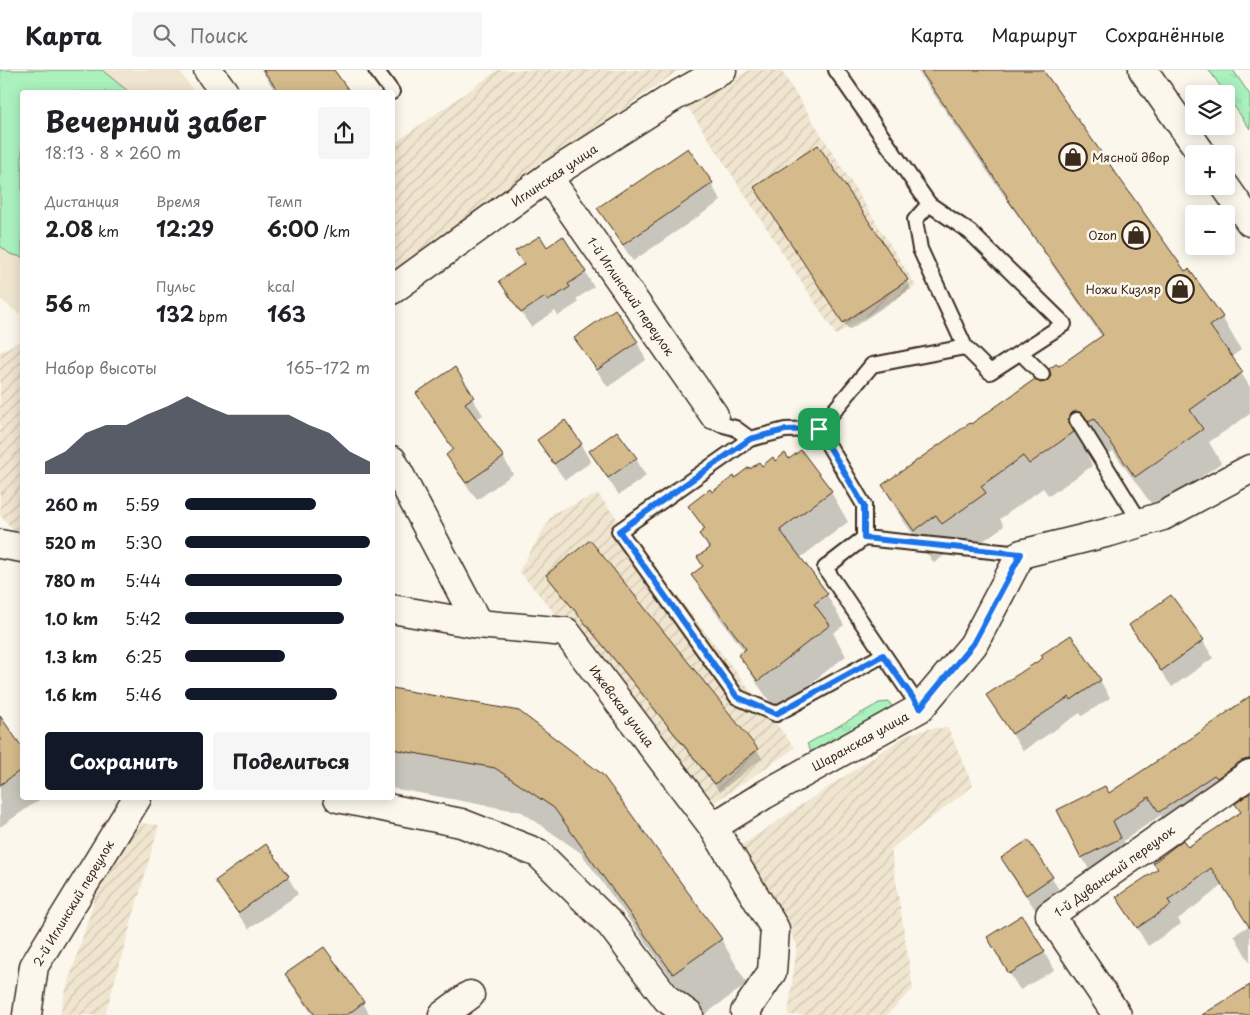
<!DOCTYPE html>
<html lang="ru">
<head>
<meta charset="utf-8">
<style>
	:root { --surface:#fff; --page:#f6f6f6; --text:#202124; --muted:#757577; --line:#e0e0e0; --accent:#111827 }
	body { margin:0; font-family:"Playpen Sans",sans-serif; background:var(--page); color:var(--text); height:100vh; display:flex; flex-direction:column; font-size:19px; white-space:nowrap }
	* { box-sizing:border-box; margin:0 }
	p { font-size:16px; color:var(--muted) }
	.icon { flex:none; width:28px; height:28px; fill:none; stroke:currentColor; stroke-width:2; stroke-linecap:round; stroke-linejoin:round }
	.map { position:relative; flex:1; overflow:hidden }
	.drawer { position:absolute; left:20px; top:20px; width:375px; height:710px; display:flex; flex-direction:column; background:var(--surface); border-radius:5px; box-shadow:0 2px 12px #0003 }
	.drawer>* { flex:none }
	.buttons { position:absolute; left:1185px; top:15px; display:grid; gap:10px }
	.buttons a { display:grid; place-items:center; width:50px; height:50px; border-radius:5px; background:var(--surface); box-shadow:0 2px 12px #0003; font-size:25px }
	.pin { position:absolute; display:grid; place-items:center; width:42px; height:42px; color:#fff; margin:-21px; border-radius:10px; box-shadow:0 2px 8px #0006 }
	.round { display:grid; place-items:center; flex:none; width:52px; height:52px; border-radius:5px; background:var(--page) }
	.overview { display:flex; align-items:center; justify-content:space-between; height:85px; padding:0 25px }
	h1 { font-size:28px; font-weight:700; line-height:38px }
	.metrics { display:grid; grid-template-columns:repeat(3,1fr); gap:8px; height:85px; padding:5px 25px }
	.metrics div { display:grid; align-content:center }
	.metrics b { font-size:21px; font-weight:700 }
	.metrics small { font-size:14px; font-weight:400 }
	.metrics p { font-size:14px }
	.chart { height:140px; padding:10px 25px }
	.chart p { display:flex; justify-content:space-between }
	.chart svg { width:100%; height:90px; margin-top:5px; fill:var(--accent); opacity:.7 }
	.cta { display:flex; gap:10px; margin-top:auto; padding:10px 25px }
	.cta a { flex:1; height:58px; border-radius:5px; background:var(--accent); color:#fff; font-size:20px; font-weight:700; line-height:58px; text-align:center }
	.cta a+a { background:var(--page); color:var(--text) }
	ul { padding:0 25px; list-style:none; font-size:16px }
	li { display:grid; grid-template-columns:80px 60px 1fr; align-items:center; height:38px }
	li i { height:12px; border-radius:6px; background:var(--accent) }
	header { display:flex; align-items:center; gap:30px; box-sizing:border-box; height:70px; padding:0 25px; background:var(--surface); border-bottom:1px solid var(--line) }
	header strong { font-size:24px }
	nav { display:flex; gap:28px; margin-inline-start:auto; font-size:18px }
	.search { width:350px; height:45px; background:var(--page); display:flex; align-items:center; gap:12px; box-sizing:border-box; padding:0 18px; border-radius:5px; color:var(--muted); font-size:19px }
	.map>svg:first-child { display:block }
	.built { fill:#f0e5cf }
	.industrial { fill:url(#industrial-furrows) }
	.grass { fill:url(#grass-tufts); stroke:#728e6e }
	.pitch { fill:#aaf1be; stroke:#728e6e }
	.shadow { fill:#0003 }
	.building { fill:#d5bb8b; stroke:#3b2a1e }
	.lines { fill:none; stroke-linecap:round; stroke-linejoin:round }
	.service-casing { stroke:#3b2a1e; stroke-width:18 }
	.minor-casing { stroke:#3b2a1e; stroke-width:31 }
	.secondary-casing { stroke:#3b2a1e; stroke-width:31 }
	.service { stroke:#fbf7ec; stroke-width:14 }
	.minor { stroke:#fbf7ec; stroke-width:28 }
	.secondary { stroke:#fbf7ec; stroke-width:28 }
	.route-casing { stroke:#fff; stroke-width:10 }
	.route { stroke:#1a73e8; stroke-width:6 }
	.labels { text-anchor:middle; dominant-baseline:central; stroke-width:5; stroke-linejoin:round; paint-order:stroke }
	.poi-label { font-size:12px; fill:#3b2a1e; stroke:#fbf7ec; text-anchor:end }
	.street-label { font-size:12px; fill:#3b2a1e; stroke:#fbf7ec }
</style>
</head>
<body>
<header>
<strong>Карта</strong>
<div class="search"><svg class="icon" aria-label="search" viewBox="0 0 24 24"><circle cx="10" cy="10" r="6"/><path d="M15 15l6 6"/></svg>Поиск</div>
<nav><a>Карта</a><a>Маршрут</a><a>Сохранённые</a></nav>
</header>
<div class="map">
<svg width="1250" height="945" viewBox="0 0 1250 945">
	<defs>
		<pattern id="industrial-furrows" width="10" height="10" patternUnits="userSpaceOnUse" patternTransform="scale(1.25)"><rect width="10" height="10" fill="#f0e5cf"/><path d="M-1 1l2-2M0 10L10 0M9 11l2-2" fill="none" stroke="#cfc5b1"/></pattern>
		<pattern id="grass-tufts" width="24" height="20" patternUnits="userSpaceOnUse" patternTransform="scale(1.25)"><rect width="24" height="20" fill="#aaf1be"/><path d="M3 7l-1-3M5 7V3M7 7l1-3M15 17l-1-3M17 17v-4M19 17l1-3" fill="none" stroke="#93cfa3"/></pattern>
	</defs>
	<rect width="100%" height="100%" fill="#fbf7ec"/>
	<filter id="ink" filterUnits="userSpaceOnUse"><feTurbulence type="fractalNoise" baseFrequency=".02" numOctaves="2"/><feDisplacementMap in="SourceGraphic" scale="10" xChannelSelector="R" yChannelSelector="G"/><feConvolveMatrix kernelMatrix="1 2 1 2 8 2 1 2 1" color-interpolation-filters="sRGB"/></filter>
	<g filter="url(#ink)">
		<path class="built" d="M0 0H179L194 22H22V242L19 244 0 229Z"/>
		<path class="industrial" d="M498 0H679L393 202 392 75Z
			M749 0H781L916 216 836 265 687 36Z
			M22 270V460L14 461 0 445V282Z
			M598 424 795 678 715 732 519 501 553 443Z
			M932 658H948L973 716 891 779 913 919 887 945H788L797 875 740 776 908 664Z
			M129 752 159 755 105 945H60L64 926 99 815Z"/>
		<path class="grass" d="M1209 0H1233L1250 25V59Z
			M889 632 894 639 814 688 807 674 879 633Z"/>
		<path class="pitch" d="M0 0H102L129 22H22V187L10 184 0 176Z"/>
		<path class="shadow" d="M261 0H332L348 22H276Z
			M917 0H1042L1185 203 1222 247 1241 280 1231 287 1250 317V344L1209 372 1221 393 1155 439 1113 381 1109 384 1105 378 1101 375 1097 374 1087 380V384L1092 396 1049 426 1043 418 1000 449 1004 456 962 486 956 477 934 493 902 449 883 416 971 356 1040 314 1049 311 1058 298 1102 267Z
			M711 114 721 131 633 191 609 155 599 138Z
			M760 125 907 211 911 219 849 260Z
			M547 179 585 202 594 217 576 229 578 233 558 246 555 241 531 257 510 227Z
			M576 268 637 272 646 290 608 317 586 285Z
			M454 299 483 345 475 350 503 387 513 404 477 430 457 402 447 385 454 380Z
			M539 370 581 375 591 392 565 410 548 387Z
			M591 381 636 389 646 406 619 425 601 399Z
			M789 390 831 422 848 452 800 488 827 525 844 555 833 563 846 586 776 640 758 615 740 585 745 582 710 535 693 505 704 497 710 479 701 464 705 461 690 436 735 409 775 392Z
			M590 472 757 680 762 688 720 722 553 514 548 505Z
			M1130 555 1203 571 1213 588 1172 617 1140 572Z
			M1100 610 1110 628 1082 646 1080 643 1023 681 987 625Z
			M392 619 519 642 721 869 747 914 704 945H698L581 783 522 742 392 718Z
			M1250 627V711L1171 760 1161 745 1123 771 1131 787 1093 806 1082 787 1109 725 1228 644 1226 641Z
			M0 648 22 680V728H42L0 757Z
			M1250 725V893L1234 865 1249 856 1222 816 1178 849 1181 854 1148 876 1118 827 1159 800 1154 793 1188 779 1242 743 1236 734Z
			M266 776 288 807 298 824 249 859 226 828 216 811Z
			M1002 789 1052 808 1062 825 1037 842 1012 806Z
			M324 878 363 933 370 945H313L299 926 287 905Z
			M1044 882 1054 900 1020 920 998 885Z"/>
		<path class="building" d="M263 0H334L350 22H279Z
			M920 0H1043L1185 201 1189 199 1223 247 1210 256 1243 302 1190 340 1203 359 1135 407 1094 349 1089 352 1082 343 1076 341 1072 343 1069 346 1068 350 1070 355 1074 362 1029 394 1023 386 981 416 986 423 942 454 936 445 914 461 882 415 970 353 971 354 1035 309 1040 313 1045 312 1048 310 1051 306 1049 299 1056 294 1059 296 1103 265 1006 127 1007 126Z
			M818 75 908 210 843 253 754 117Z
			M688 78 713 113 623 175 597 138 631 115 632 116Z
			M540 166 547 177 563 166 586 202 568 214 570 217 548 231 545 227 521 243 499 211 524 194 515 181Z
			M615 239 638 272 597 300 574 268Z
			M455 297 474 327 465 333 504 387 466 413 446 385 453 379 416 323Z
			M565 350 582 374 554 394 537 370Z
			M617 361 637 388 608 408 589 381Z
			M801 380 832 421 780 460 828 524 814 534 830 555 758 611 738 585 746 579 691 505 703 496 697 487 710 478 699 464 705 459 688 436 710 419 712 422 734 406 735 408 749 397 750 399 759 392 762 396 773 387 775 391 785 383 789 389Z
			M590 470 758 679 715 714 546 505Z
			M1171 525 1204 570 1161 601 1129 555Z
			M1071 565 1101 610 1071 630 1069 627 1012 664 986 625 1043 588 1041 585Z
			M392 618 519 641 602 704 722 869 673 904 554 738 495 698 392 679Z
			M1250 626V689L1241 691 1217 708 1214 705 1159 742 1149 727 1113 751 1121 768 1081 788 1057 740 1105 716 1109 723 1196 665Z
			M0 646 22 677V699L0 715Z
			M1250 723V858L1211 798 1168 830 1171 835 1137 858 1116 827 1158 799 1153 793 1183 770 1188 777 1241 742 1235 734Z
			M1028 770 1053 807 1026 825 1001 788Z
			M266 774 289 806 238 843 215 811Z
			M1022 845 1045 882 1009 904 987 867Z
			M324 877 364 932 347 945H315L285 904Z
			M1250 915V945H1202Z"/>
		<g class="lines">
			<defs>
				<path id="service" d="M376 0 392 22
					M836 0 929 134 970 162 1064 254 990 302 965 277 920 179 915 150 929 134
					M1021 283 1042 304
					M714 345 720 354 735 358 750 369
					M1077 350 1141 453
					M819 359 864 435V468
					M883 585 776 644 737 627 619 461 750 369 785 360 819 359 872 295 965 277
					M920 638 825 498 864 468 1021 484"/>
				<path id="minor" d="M208 0 224 22
					M548 107 714 345
					M392 220 548 107 670 29 722 0
					M392 390 478 554 566 562 713 757 775 859 772 902 745 942 747 945
					M0 474 22 478
					M392 539 478 554
					M338 728 461 753 538 783 611 855 667 929 689 945
					M713 757 764 725 920 638 973 575 1021 484 1110 462 1163 446 1250 399
					M27 945 34 896 137 728
					M443 945 470 925
					M1117 945 1050 845 1250 704"/>
				<path id="secondary" d="M1143 0 1202 84
					M1225 116 1250 152"/>
			</defs>
			<use href="#service" class="service-casing"/>
			<use href="#minor" class="minor-casing"/>
			<use href="#secondary" class="secondary-casing"/>
			<use href="#service" class="service"/>
			<use href="#minor" class="minor"/>
			<use href="#secondary" class="secondary"/>
		</g>
	</g>
	<g class="lines" filter="url(#ink)">
		<defs>
			<path id="route" d="M819 359 864 436V468L1021 484 973 574 920 638 883 585 776 644 737 627 619 461 750 369 785 360Z"/>
		</defs>
		<use href="#route" class="route-casing"/>
		<use href="#route" class="route"/>
	</g>
	<defs>
		<symbol id="shop-ring" viewBox="-11 -11 22 22"><circle r="9.5" fill="#fbf7ec" stroke="#3b2a1e" stroke-width="1.5"/><path d="M-5-2.5h2.3a2.7 3.5 0 0 1 5.4 0H5L5.5 6h-11ZM-1.5-2.5h3a1.5 2.3 0 0 0-3 0Z" fill="#3b2a1e"/></symbol>
	</defs>
	<g fill-rule="evenodd">
		<use href="#shop-ring" x="1057" y="71" width="32" height="32"/>
		<use href="#shop-ring" x="1120" y="149" width="32" height="32"/>
		<use href="#shop-ring" x="1164" y="203" width="32" height="32"/>
	</g>
	<g class="labels">
		<g class="poi-label">
			<text x="1092" y="87" text-anchor="start">Мясной двор</text>
			<text x="1117" y="165">Ozon</text>
			<text x="1161" y="219">Ножи Кизляр</text>
		</g>
		<g class="street-label">
			<text transform="translate(554 105) rotate(-34)">Иглинская улица</text>
			<text transform="translate(631 226) rotate(55)">1-й Иглинский переулок</text>
			<text transform="translate(622 636) rotate(53)">Ижевская улица</text>
			<text transform="translate(860 671) rotate(-29)">Шаранская улица</text>
			<text transform="translate(1114 801) rotate(-36)">1-й Дуванский переулок</text>
			<text transform="translate(73 833) rotate(-59)">2-й Иглинский переулок</text>
		</g>
	</g>
</svg>
<div class="buttons">
<a><svg class="icon" aria-label="layers" viewBox="0 0 24 24"><path d="M12 4l9 5-9 5-9-5zM3 14l9 5 9-5"/></svg></a>
<a>+</a>
<a>−</a>
</div>
<div class="pin" style="left:819px;top:359px;background:#1e9e55"><svg class="icon" aria-label="arrive" viewBox="0 0 24 24"><path d="M6 21V4h12l-3 4 3 4H6"/></svg></div>
<section class="drawer">
<div class="overview"><div><h1>Вечерний забег</h1><p>18:13 · 8 × 260 m</p></div><a class="round"><svg class="icon" aria-label="share" viewBox="0 0 24 24"><path d="M12 15V3M7 8l5-5 5 5M5 13v7h14v-7"/></svg></a></div>
<div class="metrics">
<div><p>Дистанция</p><b>2.08<small> km</small></b></div>
<div><p>Время</p><b>12:29</b></div>
<div><p>Темп</p><b>6:00<small> /km</small></b></div>
</div>
<div class="metrics">
<div><b>56<small> m</small></b></div>
<div><p>Пульс</p><b>132<small> bpm</small></b></div>
<div><p>kcal</p><b>163</b></div>
</div>
<div class="chart"><p><span>Набор высоты</span>165–172 m</p>
<svg viewBox="0 0 160 44" preserveAspectRatio="none"><path d="M0 44V38L10 33L20 24L30 20L40 20L50 15L60 11L70 6L80 11L90 15L100 15L110 15L120 15L130 20L140 24L150 33L160 38V44z"/></svg>
</div>
<ul>
<li><b>260 m</b>5:59<i style="width:71%"></i></li>
<li><b>520 m</b>5:30<i style="width:100%"></i></li>
<li><b>780 m</b>5:44<i style="width:85%"></i></li>
<li><b>1.0 km</b>5:42<i style="width:86%"></i></li>
<li><b>1.3 km</b>6:25<i style="width:54%"></i></li>
<li><b>1.6 km</b>5:46<i style="width:82%"></i></li>
</ul>
<div class="cta"><a>Сохранить</a><a>Поделиться</a></div>
</section>
</div>
</body>
</html>
